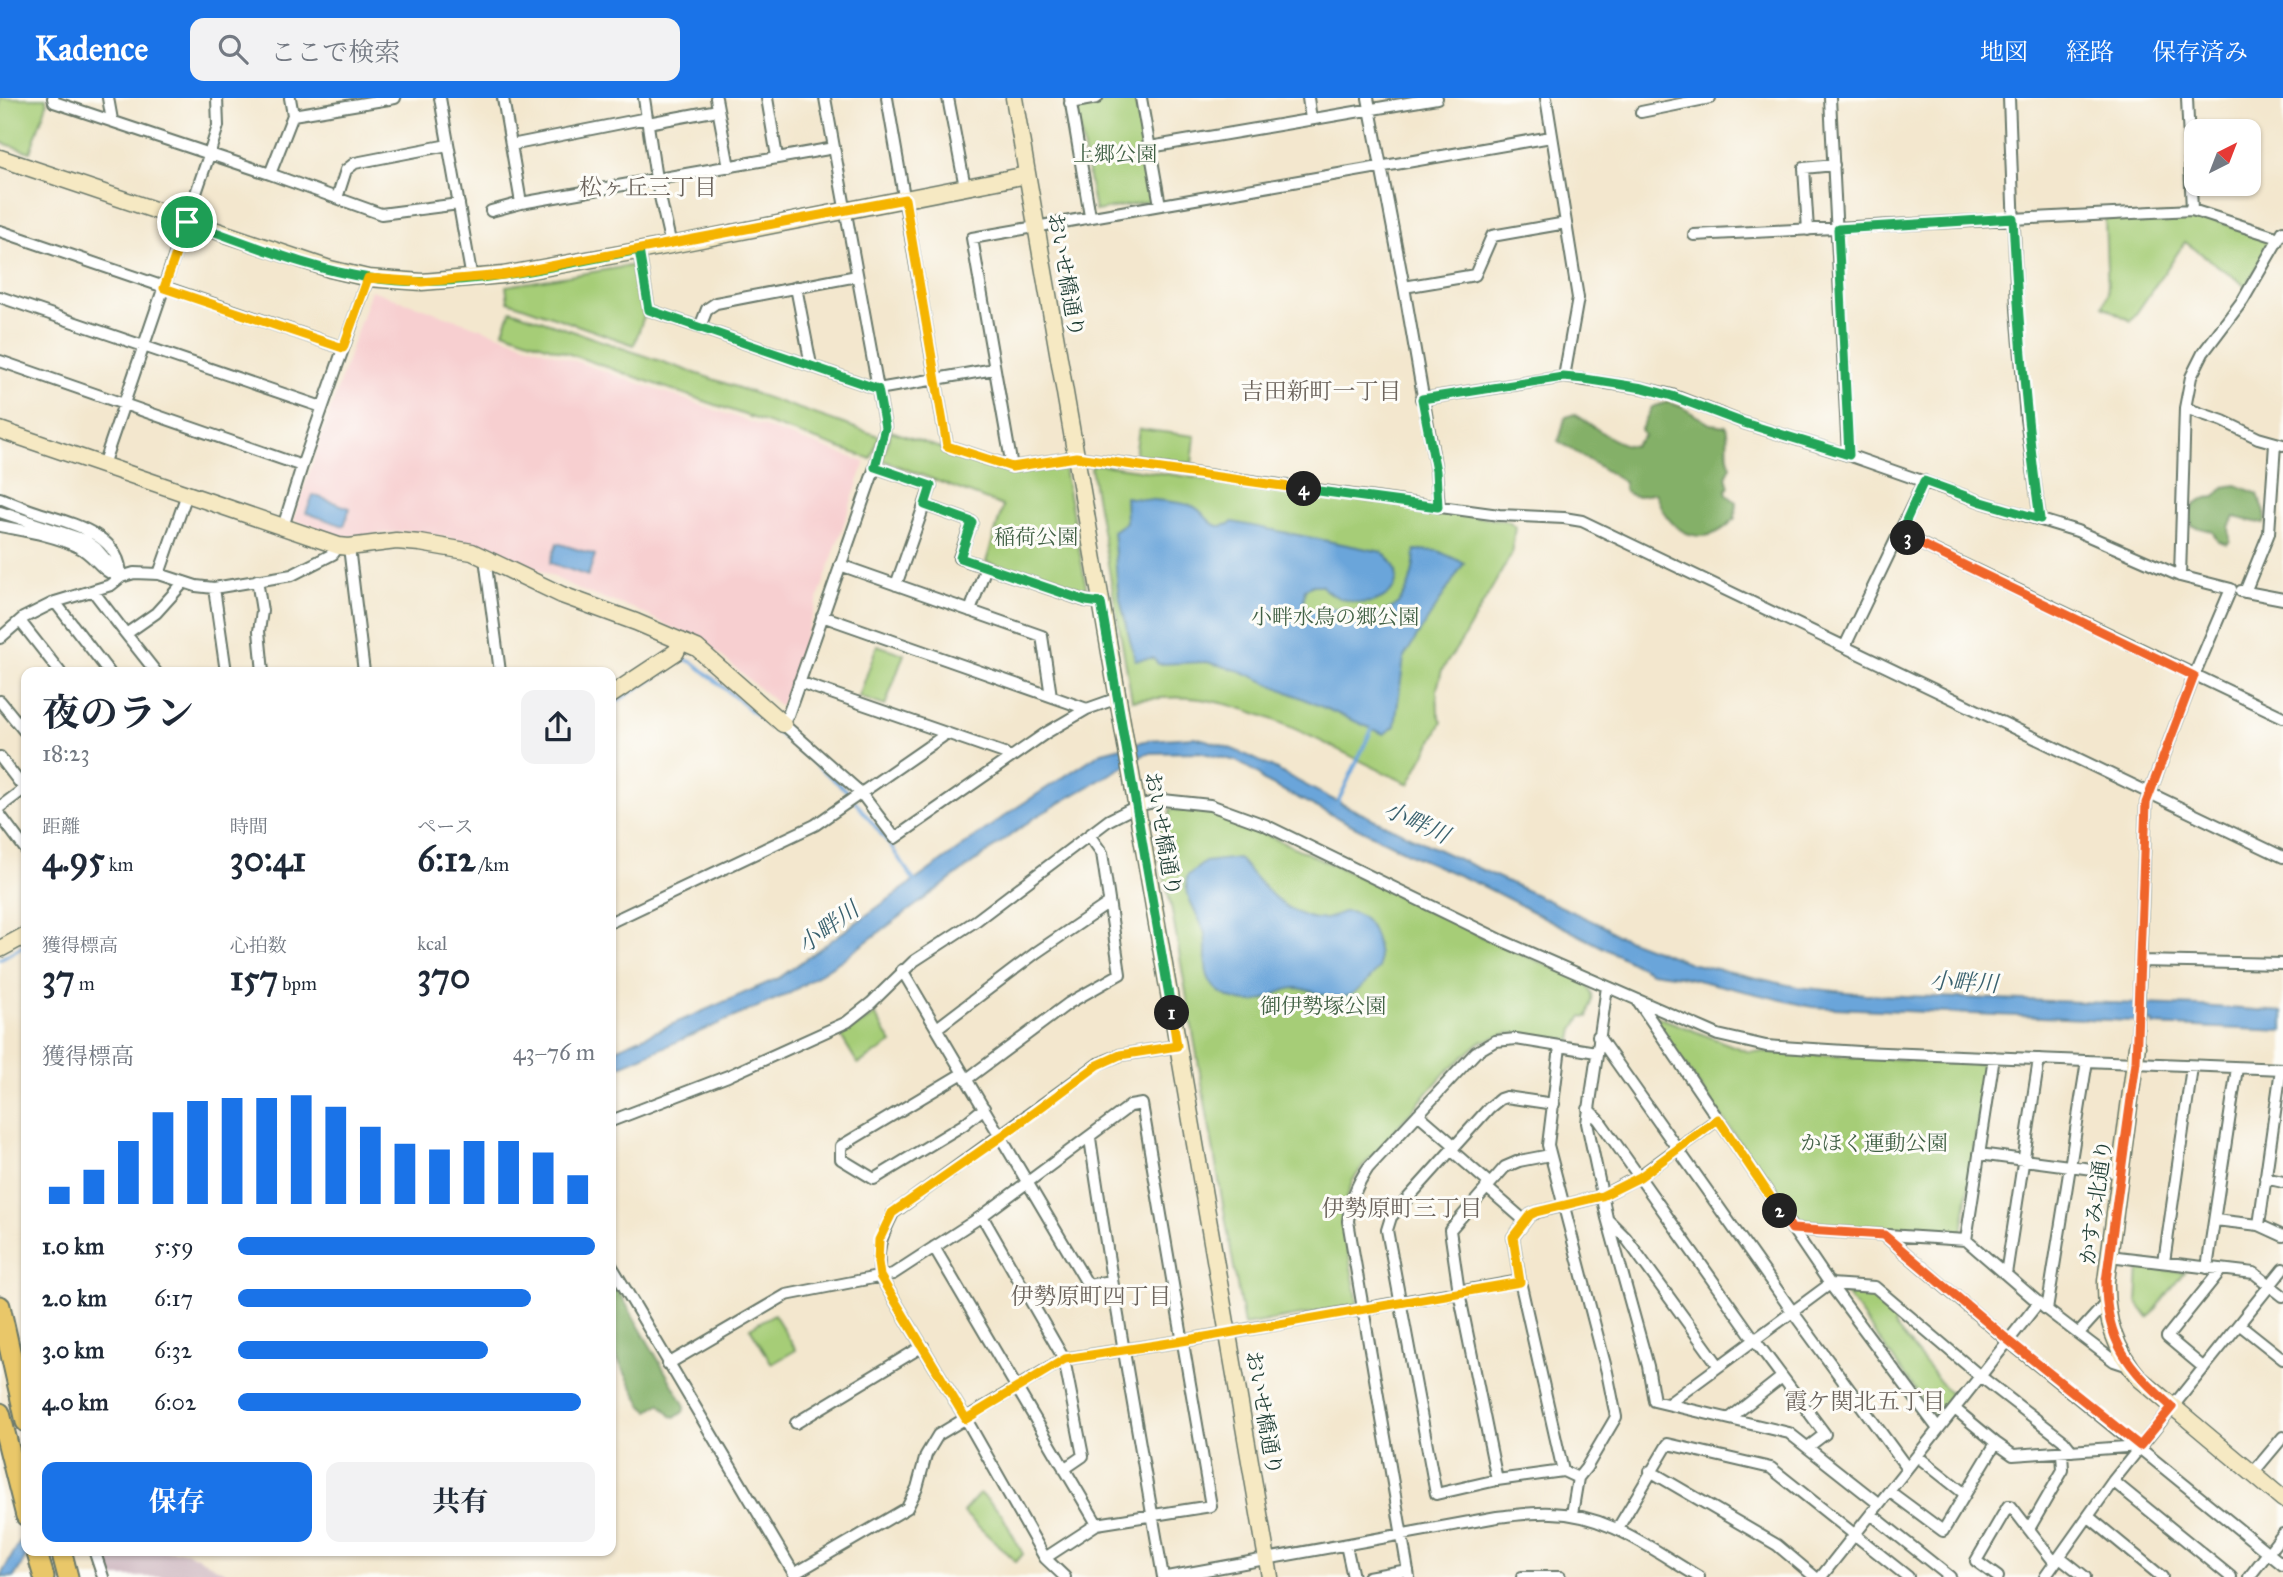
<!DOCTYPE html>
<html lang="ja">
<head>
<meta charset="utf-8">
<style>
	:root { --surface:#fff; --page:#f2f2f3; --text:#1f2937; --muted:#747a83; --accent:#1a73e8 }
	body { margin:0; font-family:"IM FELL Great Primer","Noto Serif JP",serif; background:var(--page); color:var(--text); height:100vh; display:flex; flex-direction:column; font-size:26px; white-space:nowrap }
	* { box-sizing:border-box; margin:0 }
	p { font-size:23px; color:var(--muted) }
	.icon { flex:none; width:38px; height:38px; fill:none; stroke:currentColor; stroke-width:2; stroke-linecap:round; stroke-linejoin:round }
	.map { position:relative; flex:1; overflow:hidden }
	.panel { position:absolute; left:21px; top:569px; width:595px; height:889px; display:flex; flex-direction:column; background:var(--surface); border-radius:14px; box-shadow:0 2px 5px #0004 }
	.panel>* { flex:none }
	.needle { width:46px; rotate:42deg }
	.fabs { position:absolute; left:2184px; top:21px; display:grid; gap:14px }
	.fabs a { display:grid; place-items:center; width:77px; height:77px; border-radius:14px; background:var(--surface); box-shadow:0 2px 5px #0004; font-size:35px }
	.pin { position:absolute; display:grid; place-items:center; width:60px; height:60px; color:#fff; margin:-30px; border:4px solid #fff; border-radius:50%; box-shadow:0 2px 7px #0007 }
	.km { position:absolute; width:35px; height:35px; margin:-18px; border-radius:50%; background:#222; color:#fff; font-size:19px; line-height:35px; text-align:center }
	.round { display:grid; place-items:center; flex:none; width:74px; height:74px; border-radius:14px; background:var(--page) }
	.summary { display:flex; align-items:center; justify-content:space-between; height:119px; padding:0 21px }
	h1 { font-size:38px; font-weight:700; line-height:52px }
	.figures { display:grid; grid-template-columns:repeat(3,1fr); gap:10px; height:119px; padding:7px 21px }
	.figures div { display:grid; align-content:center }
	.figures b { font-size:35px; font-weight:700 }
	.figures small { font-size:19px; font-weight:400 }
	.figures p { font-size:19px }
	.chart { height:196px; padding:14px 21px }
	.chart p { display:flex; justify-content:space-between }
	.chart svg { width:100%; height:126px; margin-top:7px; stroke:var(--accent); stroke-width:6 }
	.action { display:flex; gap:14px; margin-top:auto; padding:14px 21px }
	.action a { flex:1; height:80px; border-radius:14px; background:var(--accent); color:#fff; font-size:28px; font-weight:700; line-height:80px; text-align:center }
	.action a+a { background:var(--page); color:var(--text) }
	ul { padding:0 21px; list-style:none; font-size:23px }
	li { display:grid; grid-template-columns:112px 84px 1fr; align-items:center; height:52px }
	li i { height:18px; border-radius:9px; background:var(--accent) }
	header { display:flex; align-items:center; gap:42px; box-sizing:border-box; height:98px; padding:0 35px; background:var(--accent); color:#fff }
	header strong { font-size:33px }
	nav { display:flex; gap:38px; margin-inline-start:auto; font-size:24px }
	.search { width:490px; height:63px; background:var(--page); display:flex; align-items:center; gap:18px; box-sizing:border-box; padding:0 24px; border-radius:14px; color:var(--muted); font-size:26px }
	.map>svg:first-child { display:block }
	.built { fill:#f7cfd0 }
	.industrial { fill:#d2bdc5 }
	.green { fill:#a6cd77; stroke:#628556; stroke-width:2 }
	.forest { fill:#84b068; stroke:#52764e; stroke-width:2 }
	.water { fill:#6aa5da; stroke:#447187; stroke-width:2 }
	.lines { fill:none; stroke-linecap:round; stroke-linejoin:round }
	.stream { stroke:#6aa5da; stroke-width:3.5 }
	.street-casing { stroke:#69786a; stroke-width:14 }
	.secondary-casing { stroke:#69786a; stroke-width:19 }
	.highway-casing { stroke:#69786a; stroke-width:23 }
	.street { stroke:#fff; stroke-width:10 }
	.secondary { stroke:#f6e9c3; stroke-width:16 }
	.highway { stroke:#e9c769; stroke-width:19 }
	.split-1-casing { stroke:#fff; stroke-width:14 }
	.split-2-casing { stroke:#fff; stroke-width:14 }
	.split-3-casing { stroke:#fff; stroke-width:14 }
	.split-4-casing { stroke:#fff; stroke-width:14 }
	.split-5-casing { stroke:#fff; stroke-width:14 }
	.split-1 { stroke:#22a559; stroke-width:9 }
	.split-2 { stroke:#f5b400; stroke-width:9 }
	.split-3 { stroke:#f0652b; stroke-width:9 }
	.split-4 { stroke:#22a559; stroke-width:9 }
	.split-5 { stroke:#f5b400; stroke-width:9 }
	.labels { text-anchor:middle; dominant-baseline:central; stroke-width:6; stroke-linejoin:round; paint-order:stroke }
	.park-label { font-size:21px; fill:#416145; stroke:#fdfcf7 }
	.street-label { font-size:21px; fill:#1f3d34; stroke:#fdfcf7 }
	.neighbourhood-label { font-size:23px; fill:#6c645d; stroke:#fdfcf7 }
	.water-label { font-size:23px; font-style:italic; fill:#39616e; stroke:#fdfcf7 }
</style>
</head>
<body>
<header>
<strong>Kadence</strong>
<div class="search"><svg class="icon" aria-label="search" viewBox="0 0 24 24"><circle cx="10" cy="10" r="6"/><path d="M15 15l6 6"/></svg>ここで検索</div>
<nav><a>地図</a><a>経路</a><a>保存済み</a></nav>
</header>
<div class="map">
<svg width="2283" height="1479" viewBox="0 0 2283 1479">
	<rect width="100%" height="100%" fill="#fdfcf7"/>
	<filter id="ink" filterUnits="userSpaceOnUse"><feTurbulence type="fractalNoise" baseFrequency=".0143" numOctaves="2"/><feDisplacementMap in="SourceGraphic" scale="14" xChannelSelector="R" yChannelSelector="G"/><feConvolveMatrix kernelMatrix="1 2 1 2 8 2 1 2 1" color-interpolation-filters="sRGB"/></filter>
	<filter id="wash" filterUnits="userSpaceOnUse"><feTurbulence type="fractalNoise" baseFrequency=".00686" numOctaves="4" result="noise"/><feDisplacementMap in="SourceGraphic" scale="28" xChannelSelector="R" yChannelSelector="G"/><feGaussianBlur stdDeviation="1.57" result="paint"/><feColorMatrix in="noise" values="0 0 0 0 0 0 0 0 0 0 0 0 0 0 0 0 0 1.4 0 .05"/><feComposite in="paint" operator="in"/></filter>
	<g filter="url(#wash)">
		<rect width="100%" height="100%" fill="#f3e7ce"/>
		<path class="built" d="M371 192 865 364 781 609 699 539 679 533 632 510 584 494 521 463 447 439 408 433 343 439 293 422Z"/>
		<path class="industrial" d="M101 1453H186L234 1479H110Z"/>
		<path class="green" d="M0 0H46L47 6 30 54 0 44Z
			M1128 0H1135L1154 103 1095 113 1076 9Z
			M2196 116 2269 141 2271 145 2246 188 2185 144 2131 223 2103 208 2108 195 2105 121Z
			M636 167 645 215 634 247 508 203 506 188Z
			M511 212 879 338 871 361 503 233Z
			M1139 331 1195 338 1192 366 1135 357Z
			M891 333 1012 375 1056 366 1064 370 1087 494 1081 495 986 464 1003 408 882 362Z
			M1095 366 1509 423 1515 429 1511 457 1462 542 1442 572 1437 591 1438 614 1442 624 1409 686C1345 658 1282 617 1212 603 1185 597 1159 600 1132 602L1091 370Z
			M877 547 904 556 885 608 859 599Z
			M1170 711C1206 713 1238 718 1269 738L1382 789 1419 810 1454 823 1480 838 1581 882C1597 895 1593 900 1588 919L1582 918 1574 931 1572 942 1509 935 1480 944 1444 976 1365 1066 1353 1082 1344 1108V1133L1358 1205 1354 1208 1244 1227 1171 808 1160 761 1158 735 1169 724Z
			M1648 915 1746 953 1986 966 1962 1135 1797 1125Z
			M875 917 892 945 858 966 841 938Z
			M2139 1169 2184 1174 2149 1220 2137 1204Z
			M1847 1190 1873 1192 1899 1219 1894 1227 1955 1302 1941 1320H1936L1844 1193Z
			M774 1216 796 1252 772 1266 750 1230Z
			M980 1395 1001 1415 1023 1456 1016 1464 963 1414Z"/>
		<path class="forest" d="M1668 304 1682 309 1710 326 1726 328C1730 341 1724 356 1731 368L1726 379 1729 389 1726 392 1727 397 1736 404 1735 420C1710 448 1680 442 1662 411 1659 406 1658 400 1655 395 1644 397 1634 402 1624 392V384L1558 343C1563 335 1562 326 1566 319L1574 316C1595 327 1611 346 1634 348L1644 338 1641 331 1652 309Z
			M2236 387 2258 396C2261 407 2269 414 2264 426L2234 419 2229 429 2230 443 2227 446 2218 443 2212 433 2192 428C2186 409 2197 400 2215 399L2224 389Z
			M611 1180 685 1308 683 1314 676 1319 671 1318 660 1306 649 1313 642 1307 611 1249Z"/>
		<path class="water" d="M313 397 350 410 344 428 306 415Z
			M1125 399C1143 402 1176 402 1192 408 1209 414 1208 437 1233 424L1382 454C1402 469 1402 492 1378 502 1362 509 1331 501 1321 487H1313L1305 491 1303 507C1311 513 1316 515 1325 509 1339 511 1355 516 1369 516 1405 517 1414 481 1415 452L1438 453 1464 465 1404 559 1395 628 1384 636 1240 573 1207 564 1158 566 1153 560 1135 562 1118 493 1113 433 1126 424Z
			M557 445 595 457 588 478 550 465Z
			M1194 639C1247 651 1292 682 1340 705 1428 748 1518 788 1607 830L1616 837 1690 865 1797 889 1875 897 2200 908 2283 914V933L2154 927V924L1812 909 1680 878 1651 874 1483 788 1414 758 1262 682 1259 676 1236 663 1199 654 1147 655 1034 720 843 861 790 895 611 972V953L779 880 1013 712 1102 654 1149 642Z
			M1238 760C1257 781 1275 806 1302 817 1310 820 1321 823 1329 820 1334 819 1338 815 1343 814 1373 812 1380 848 1379 870 1372 879 1362 890 1352 896 1333 906 1314 890 1295 890 1278 891 1266 905 1249 904 1238 904 1223 898 1215 890 1199 873 1210 851 1204 833 1198 814 1183 800 1187 778L1205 764Z
			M26 1433V1452L30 1453 14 1479H0Z"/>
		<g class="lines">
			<path class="stream" d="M611 607 684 561 694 565 846 692 889 746 915 784
				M1336 708 1372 631
				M0 861 26 846"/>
		</g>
	</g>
	<g filter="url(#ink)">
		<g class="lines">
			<defs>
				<path id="street" d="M53 0 54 4 270 76 381 116 459 106
					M108 0 112 22
					M440 0 472 181
					M503 0 521 105
					M644 0 656 81 671 147
					M716 0 729 69
					M767 0 777 59
					M825 0 885 329 875 369 788 617 783 626 861 695 895 740 1046 635 1087 611 1118 600
					M887 0 947 348 1012 369 1076 359 1499 417 1564 420 1582 423 2283 759
					M948 0 965 89
					M1070 0 1090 118
					M1141 0 1160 107
					M1308 0 1311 21
					M1368 0 1404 189 1436 373 1439 409
					M1546 0 1578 200 1564 279
					M1830 0 1848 357
					M2009 0 2017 211 2026 321 2040 421
					M2187 0 2192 112
					M1070 5 1097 0
					M1641 14 1710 0
					M293 17 395 0
					M648 25 718 12
					M511 47 647 20
					M1150 49 1437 0
					M270 76 293 17 290 0
					M337 100 346 72 355 65 448 47
					M491 113 521 105 834 50
					M1808 132 1804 70 1834 67
					M0 133 343 250
					M1694 137 2192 112 2279 140
					M639 152 649 212 878 291 994 271
					M796 189 811 267
					M1404 189 1475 177 1492 138 1566 125
					M0 199 322 309
					M700 229 707 211 716 205 857 178
					M0 263 302 368
					M1421 301 1564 279 1643 290 1672 297 1744 325 1848 357 1982 404 2077 433 2180 478 2231 491 2194 578 2146 705 2137 948
					M2185 310 2223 323 2258 340 2283 347
					M103 367 209 57 218 28 217 0
					M875 369 931 388 896 487
					M1012 369 972 140 1551 39
					M0 400C12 405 24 410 36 414 69 425 121 435 121 479
					M925 407 972 424 959 460 986 469
					M0 414 85 442 96 450 121 479
					M0 428C25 433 53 437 76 448 96 456 100 475 121 479
					M283 429 302 368 368 180
					M1900 436 2283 619
					M349 449 364 574
					M485 460 500 574
					M840 467 1042 538 1051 598
					M159 476 187 396
					M2180 478 2185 310 2191 279 2203 255 2243 202 2283 133
					M257 482 262 513 259 533 263 574
					M214 490 226 574
					M93 493 126 536
					M2241 493 2283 501
					M2245 494 2269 435 2275 346
					M55 504 109 574
					M970 513 986 469 1086 503 1101 505
					M822 518 1087 611
					M20 523 60 574
					M0 540 23 520 55 504 111 487 121 479 134 475 159 476 196 488 214 490 292 477 333 456 339 448
					M1845 548 1924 383
					M156 574 126 536 156 515 184 484
					M799 584 1004 655 1009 660
					M0 603 26 635
					M0 659 26 693
					M0 709 24 691
					M0 717 26 752
					M611 824 815 727 942 639 944 635
					M2140 863 2283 866
					M902 872 1088 1187 1111 1183
					M1607 889 1587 1025 1607 1120 1648 1268 1654 1303 1789 1335 1879 1406
					M1638 903 1830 1186 1938 1331
					M937 930 1037 854 1109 805
					M1598 938 1792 1213 1907 1370
					M1560 949 1548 1047 1607 1274 1616 1319 1586 1370 1578 1380 1572 1416
					M963 975 841 1048V1061L874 1081 963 1027 984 1010
					M967 981 1069 905 1120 876 1102 755 1089 737
					M1554 1006 1506 999 1500 1001 1489 1010 1391 1119 1387 1132 1436 1396 1497 1382 1563 1373 1578 1380
					M1588 1011 1599 1022 1754 1241 1825 1336 1808 1349
					M1418 1016 1455 1048
					M611 1023 728 978 847 924 871 905 914 863 977 822 1109 722 1137 708 1163 702 1210 707 1265 727 1503 843 1718 937 1766 948 1860 954 2283 971
					M1090 1040C1111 1187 1138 1333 1163 1479
					M1451 1052 1489 1085
					M1979 1056 2122 1075
					M2265 1080 2283 1084
					M1486 1089 1525 1123
					M982 1118 1064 1261 1083 1358 1064 1371
					M1608 1122 1626 1140 1719 1268
					M2215 1122 2259 1127 2283 1138
					M2259 1127 2281 971
					M1792 1131 1966 1142 2047 1212 2114 1263 2129 1268
					M1884 1137 2008 1243 2283 1467
					M1966 1142 1994 959
					M934 1149 1097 1426
					M2109 1158 2254 1175 2283 1198
					M2164 1164 2192 969
					M611 1167 796 1479
					M2207 1170 2237 970
					M2006 1176 2039 961
					M2047 1212 2087 963
					M2239 1226 2283 1261
					M2079 1235 2106 1205
					M668 1266 786 1197 893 1176 982 1118 1130 1008 1142 1006 1211 1408 1097 1426 1045 1460
					M2204 1270 2167 1239 2220 1173
					M1668 1306 1830 1186 1875 1189 1980 1278 2064 1343 2072 1353
					M1955 1311 1996 1345 2013 1357 2140 1348
					M1730 1320 1782 1279
					M796 1325 923 1248
					M1917 1358 1965 1396
					M1563 1373 1520 1183 1513 1139 1530 1117 1537 1114 1602 1098 1640 1078 1718 1021
					M1650 1373 1777 1447 1815 1479
					M2252 1376 2283 1339
					M1497 1382 1459 1194 1450 1132 1505 1069 1519 1063 1550 1057
					M2113 1383 2231 1479
					M1889 1393 1943 1433 1996 1345
					M1871 1416 1950 1479
					M2089 1419 2162 1479
					M1618 1430 1668 1346 1771 1370 1908 1479
					M2029 1431 2063 1372 2062 1354
					M1346 1447 1353 1479
					M94 1452 103 1479
					M2060 1459 2085 1479
					M794 1476 907 1410 917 1390 926 1357 938 1337 1064 1261 1182 1243 1520 1183
					M1065 1479 1045 1460 966 1321 880 1178C876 1151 881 1139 893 1115L1098 966 1120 957 1177 948
					M1167 1479 1497 1419C1515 1417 1533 1414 1551 1415 1608 1416 1651 1451 1699 1479
					M1368 1479 1408 1472
					M1409 1479 1348 1123C1350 1103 1356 1087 1368 1070L1476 954 1495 943 1516 941 1596 954
					M1522 1479H1560
					M1821 1479 2039 1204
					M1998 1479 1976 1463 2008 1408H2011L2055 1465
					M2045 1479 2113 1383 2283 1171
					M2249 1479 2283 1436"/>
				<path id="secondary" d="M1014 0 1270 1479
					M0 60 330 171 368 180 422 184 503 177 671 147 1027 77
					M0 332 339 448 349 449 396 443 420 445 472 454 562 497 636 524 697 550 783 626
					M611 597 676 554 681 543
					M0 851 26 837
					M2137 948 2106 1183C2105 1221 2115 1252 2140 1281L2283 1401"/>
				<path id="highway" d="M0 1208 26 1324
					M0 1315 26 1418
					M36 1452 44 1479
					M61 1452 68 1479"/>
			</defs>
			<use href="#street" class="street-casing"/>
			<use href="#secondary" class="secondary-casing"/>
			<use href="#highway" class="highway-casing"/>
			<use href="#street" class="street"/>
			<use href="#secondary" class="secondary"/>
			<use href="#highway" class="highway"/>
		</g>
	</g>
	<g class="lines" filter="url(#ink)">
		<defs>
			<path id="split-1" d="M187 124C246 144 307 171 370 180 459 193 551 168 639 152L649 212 878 291 885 329 875 369 931 388 925 407 972 424 960 460 1086 503 1101 505 1172 915"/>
			<path id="split-2" d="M1172 915 1177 948 1120 957 1098 967 1002 1038 892 1115 879 1142 878 1164 880 1178 966 1321 1065 1261 1182 1243 1520 1184 1513 1139 1530 1117 1536 1114 1602 1098 1640 1079 1718 1021 1780 1113"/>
			<path id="split-3" d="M1780 1113 1792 1131 1884 1137 2008 1242 2140 1348 2172 1309C2129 1271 2105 1243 2106 1183L2136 964 2146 705 2194 578 1908 440"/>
			<path id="split-4" d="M1304 391 1438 409 1436 373 1422 301 1563 279 1585 281 1643 290 1672 298 1744 325 1849 357 1838 131 2013 120C2018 221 2026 321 2040 421L1982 404 1924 383 1900 436 1908 440"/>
			<path id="split-5" d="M187 124 164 190 343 250 368 180 422 184 503 177 905 101 947 348 1012 369 1076 359 1304 391"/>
		</defs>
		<use href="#split-1" class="split-1-casing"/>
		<use href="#split-2" class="split-2-casing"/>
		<use href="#split-3" class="split-3-casing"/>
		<use href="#split-4" class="split-4-casing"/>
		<use href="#split-5" class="split-5-casing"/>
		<use href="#split-1" class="split-1"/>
		<use href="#split-2" class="split-2"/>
		<use href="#split-3" class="split-3"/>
		<use href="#split-4" class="split-4"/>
		<use href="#split-5" class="split-5"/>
	</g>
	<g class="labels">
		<g class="park-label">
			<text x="1115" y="56">上郷公園</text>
			<text x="1036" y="439">稲荷公園</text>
			<text x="1335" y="519">小畔水鳥の郷公園</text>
			<text x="1323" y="908">御伊勢塚公園</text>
			<text x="1874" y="1045">かほく運動公園</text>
		</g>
		<g class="street-label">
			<text transform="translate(1066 177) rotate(80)">おいせ橋通り</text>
			<text transform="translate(1163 736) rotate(80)">おいせ橋通り</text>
			<text transform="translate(2096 1104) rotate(-82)">かすみ北通り</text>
			<text transform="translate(1264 1315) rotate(80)">おいせ橋通り</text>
		</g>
		<g class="neighbourhood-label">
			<text x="648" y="89">松ヶ丘三丁目</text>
			<text x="1321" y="293">吉田新町一丁目</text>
			<text x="1402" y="1110">伊勢原町三丁目</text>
			<text x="1091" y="1198">伊勢原町四丁目</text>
			<text x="1865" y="1303">霞ケ関北五丁目</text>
		</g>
		<g class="water-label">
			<text transform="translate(1417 724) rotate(25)">小畔川</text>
			<text transform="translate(828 829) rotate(-36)">小畔川</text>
			<text transform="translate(1964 884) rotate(3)">小畔川</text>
		</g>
	</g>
</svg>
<div class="fabs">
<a><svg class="needle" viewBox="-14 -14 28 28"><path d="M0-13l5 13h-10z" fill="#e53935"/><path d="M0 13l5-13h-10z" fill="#747a83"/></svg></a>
</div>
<div class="pin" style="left:187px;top:124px;background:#1e9e55"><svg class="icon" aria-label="arrive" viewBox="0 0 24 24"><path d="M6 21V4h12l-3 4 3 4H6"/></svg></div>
<b class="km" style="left:1172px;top:915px">1</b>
<b class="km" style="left:1780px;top:1113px">2</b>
<b class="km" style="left:1908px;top:440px">3</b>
<b class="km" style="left:1304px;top:391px">4</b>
<section class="panel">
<div class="summary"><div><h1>夜のラン</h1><p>18:23</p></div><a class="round"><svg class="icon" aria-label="share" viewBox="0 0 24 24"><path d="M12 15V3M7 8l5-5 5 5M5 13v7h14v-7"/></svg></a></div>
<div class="figures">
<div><p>距離</p><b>4.95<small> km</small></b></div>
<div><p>時間</p><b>30:41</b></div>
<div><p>ペース</p><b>6:12<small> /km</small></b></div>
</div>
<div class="figures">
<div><p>獲得標高</p><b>37<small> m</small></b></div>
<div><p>心拍数</p><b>157<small> bpm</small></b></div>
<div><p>kcal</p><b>370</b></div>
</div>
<div class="chart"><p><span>獲得標高</span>43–76 m</p>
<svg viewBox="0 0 160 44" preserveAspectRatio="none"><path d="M5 44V38M15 44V32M25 44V22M35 44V12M45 44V8M55 44V7M65 44V7M75 44V6M85 44V10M95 44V17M105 44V23M115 44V25M125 44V22M135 44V22M145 44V26M155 44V34"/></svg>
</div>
<ul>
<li><b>1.0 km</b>5:59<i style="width:100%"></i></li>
<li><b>2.0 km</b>6:17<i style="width:82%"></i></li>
<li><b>3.0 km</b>6:32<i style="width:70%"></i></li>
<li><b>4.0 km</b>6:02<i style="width:96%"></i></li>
</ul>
<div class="action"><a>保存</a><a>共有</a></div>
</section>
</div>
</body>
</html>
